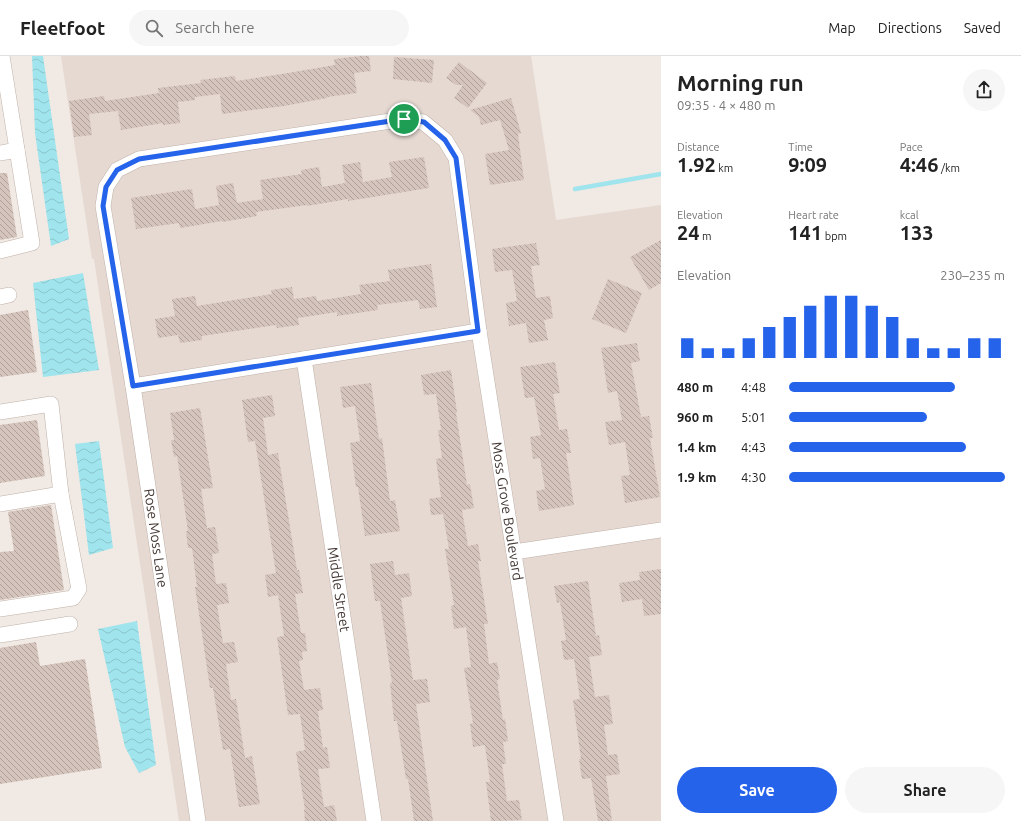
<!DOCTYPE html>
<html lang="en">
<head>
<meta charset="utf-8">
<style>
	:root { --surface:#fff; --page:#f6f6f6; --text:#222; --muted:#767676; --line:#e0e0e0; --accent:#2563eb }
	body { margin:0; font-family:Ubuntu,sans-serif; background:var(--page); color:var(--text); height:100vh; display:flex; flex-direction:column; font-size:15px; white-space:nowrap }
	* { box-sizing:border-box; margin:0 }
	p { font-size:13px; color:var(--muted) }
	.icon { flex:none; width:22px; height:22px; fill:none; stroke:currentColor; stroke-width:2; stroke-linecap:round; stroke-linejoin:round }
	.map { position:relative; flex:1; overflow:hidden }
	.details { display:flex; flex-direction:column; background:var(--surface); width:360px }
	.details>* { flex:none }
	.pin { position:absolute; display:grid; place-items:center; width:34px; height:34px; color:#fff; margin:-17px; border:2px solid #fff; border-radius:50%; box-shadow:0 1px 4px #0007 }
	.round { display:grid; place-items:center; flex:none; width:42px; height:42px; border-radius:21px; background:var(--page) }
	.head { display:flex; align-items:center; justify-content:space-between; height:68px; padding:0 16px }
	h1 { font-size:22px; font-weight:700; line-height:30px }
	.figures { display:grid; grid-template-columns:repeat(3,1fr); gap:6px; height:68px; padding:4px 16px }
	.figures div { display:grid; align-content:center }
	.figures b { font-size:20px; font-weight:700 }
	.figures small { font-size:11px; font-weight:400 }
	.figures p { font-size:11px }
	.chart { height:112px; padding:8px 16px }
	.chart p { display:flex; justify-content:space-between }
	.chart svg { width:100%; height:72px; margin-top:4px; stroke:var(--accent); stroke-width:6 }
	.action { display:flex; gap:8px; margin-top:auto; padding:8px 16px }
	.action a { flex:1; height:46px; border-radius:24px; background:var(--accent); color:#fff; font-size:16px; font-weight:700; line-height:46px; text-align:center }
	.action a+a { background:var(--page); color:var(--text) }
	ul { padding:0 16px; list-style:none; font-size:13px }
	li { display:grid; grid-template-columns:64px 48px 1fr; align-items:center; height:30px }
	li i { height:10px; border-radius:5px; background:var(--accent) }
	header { display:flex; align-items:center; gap:24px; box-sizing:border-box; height:56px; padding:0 20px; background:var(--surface); border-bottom:1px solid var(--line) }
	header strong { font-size:19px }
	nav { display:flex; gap:22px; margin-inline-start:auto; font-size:14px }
	.search { width:280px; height:36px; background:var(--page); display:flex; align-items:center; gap:10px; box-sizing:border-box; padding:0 14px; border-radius:22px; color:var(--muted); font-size:15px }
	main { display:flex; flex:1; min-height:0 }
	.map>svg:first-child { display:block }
	.residential { fill:#e5d9d2 }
	.water { fill:url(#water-waves) }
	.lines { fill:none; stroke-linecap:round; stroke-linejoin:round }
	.stream { stroke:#a0e5ed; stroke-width:4.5 }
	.building { fill:url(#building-back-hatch) }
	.minor-casing { stroke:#bfb1a9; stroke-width:16 }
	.minor { stroke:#fff; stroke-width:15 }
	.route-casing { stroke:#fff; stroke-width:8 }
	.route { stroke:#2563eb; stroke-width:5 }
	.labels { text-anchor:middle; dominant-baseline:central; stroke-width:3.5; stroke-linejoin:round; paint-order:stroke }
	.street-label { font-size:14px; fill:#433834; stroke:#fff }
</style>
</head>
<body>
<header>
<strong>Fleetfoot</strong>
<div class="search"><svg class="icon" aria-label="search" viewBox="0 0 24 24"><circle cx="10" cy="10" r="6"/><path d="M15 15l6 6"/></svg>Search here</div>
<nav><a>Map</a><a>Directions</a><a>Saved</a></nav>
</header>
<main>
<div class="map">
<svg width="661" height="765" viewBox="0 0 661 765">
	<defs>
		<pattern id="water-waves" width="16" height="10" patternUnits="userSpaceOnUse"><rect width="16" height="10" fill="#a0e5ed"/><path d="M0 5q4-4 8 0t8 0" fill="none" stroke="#8bc5cc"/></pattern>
		<pattern id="building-back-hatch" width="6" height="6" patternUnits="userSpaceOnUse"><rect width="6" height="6" fill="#d5c4bc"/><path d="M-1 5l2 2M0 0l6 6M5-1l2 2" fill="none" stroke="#aea09a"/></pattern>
	</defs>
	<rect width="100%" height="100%" fill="#f1e9e3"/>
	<path class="residential" d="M61 0H531L556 164 661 149V765H179L94 203H92Z"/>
	<path class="water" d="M32 0H43L69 183 51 190 35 77Z
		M83 217 99 314 43 321 33 227Z
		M99 385 113 492 89 499 75 388Z
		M137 565 156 709 139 717 125 691 98 573Z"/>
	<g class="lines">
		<path class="stream" d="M575 133 661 118"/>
	</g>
	<path class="building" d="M361 0H369L371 15 354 17 357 37 327 41V42L284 50 222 58 220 38 195 41V44L178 46 180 67 163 69V67L121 74 118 55 89 58 92 79 74 81 69 45 104 40 105 45 159 37 158 32 201 27 200 24 235 20 236 25 288 17 335 9 334 3Z
		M394 1 434 4 432 27 393 23Z
		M459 6 487 27 468 52 454 42 463 29H456L446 22Z
		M511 42 521 77 518 78 524 124 490 129 485 98 509 94 500 64 481 69 479 61 470 54Z
		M424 101 429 132 348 145V143L307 150V149L256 156 257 160 222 166V165L180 172 179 167 136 173 131 142 192 133 195 153 219 149 216 130 233 127 237 147 263 143 260 124 302 118 301 114 319 111 322 131 345 127 342 109 360 106 363 126 392 121 389 106Z
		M0 117H7L17 181 0 184Z
		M661 184V227L649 234 630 201Z
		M536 187 540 209 531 210 536 242 550 240 553 262 544 264 548 284 529 287 526 267 509 270 506 247 517 245 512 214 495 216 492 193Z
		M431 208 437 251 420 253 418 244 377 249 378 254 337 260V256L298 262 299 269 277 272 276 269 202 280V284L180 287 178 279 158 282 155 263 175 260 172 243 195 240 197 250 272 238 271 234 292 231 294 243 316 240 317 245 361 238 359 229 390 225 388 214Z
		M608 223 642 237 626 277 592 263Z
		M28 254 37 316 0 321V259Z
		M637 287 640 305 631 307 641 361 649 360 653 382H650L660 441 625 447 621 420 630 419 625 386 609 389 605 366 622 364 617 335 608 337 601 292Z
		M555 306 560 337 553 338 559 374 567 373 571 397H566L574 449 539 455 536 435 545 433 540 402 533 403 530 381 541 379 534 341 525 342 520 311Z
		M451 314 457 356 456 357 467 429 470 428 474 452 462 454 468 490 478 488 481 505H478L488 568H484L489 608 497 606 500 623 497 624 503 664 505 663 508 685 503 686 506 708H502L507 745 519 744 522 764 491 765 486 726H490L485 689 473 691 470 668 473 667 464 612 471 611 466 571 454 573 451 550 454 549 445 493H449L443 458 431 459 429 443 441 441 436 403 442 402 438 374H441L436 338 424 339 421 319Z
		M371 327 379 383 382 382 390 445 395 444 400 475 365 480 358 431H356L350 387 360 385 355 350 343 352 340 331Z
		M272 339 275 360 263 362 268 399 278 397 297 514H299L303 537 295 538 301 577H305L307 595 302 596 303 604 299 605 304 634 320 632 323 654 318 655 323 692 327 691 330 712 318 713 324 751 334 749 337 765H305L304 754H305L296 696 305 694 300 658 288 659 277 581 284 580 278 539 268 541 265 519 276 517 255 385 248 386 242 344Z
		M200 352 213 432 201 433 207 472 215 471 219 497 212 498 216 528 226 527 229 547 217 549 223 587 234 586 238 606 226 608 231 644 236 643 245 702 252 700 260 748 239 751 230 693 223 694 213 632H210L195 531H197L192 492H188L186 475H188L177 400 174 401 171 384H174L170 357Z
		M37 364 45 420 0 427V369Z
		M51 449 64 534 0 544V496L14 495 8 456Z
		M393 505 395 519 409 517 412 540 401 542 413 624 427 623 430 646 416 648 433 765H414L408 723H406L397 665H394L390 627H392L380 545H375L370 508Z
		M661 513V558L644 560 642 543 622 546 619 527 640 524 639 516Z
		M588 525 596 580 599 579 602 599 589 601 595 641 609 639 613 668 604 669 608 699 617 698 620 718 606 720 612 765H598L591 722 582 723 579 703H581L573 644 580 643 574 603 564 604 561 585 566 584 560 546 557 547 554 530Z
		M36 586 40 610 85 603 102 712 0 728V592Z"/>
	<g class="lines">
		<defs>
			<g id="minor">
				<path d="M0 97 17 94"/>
				<path d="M0 195 32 187 2 0"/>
				<path d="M0 241 9 239"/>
				<path id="s1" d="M304 303 374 765"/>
				<path d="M133 330 479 275"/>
				<path d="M0 356 51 348 61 438 0 448"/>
				<path d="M514 496 661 474"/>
				<path d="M0 553 73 542 79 533 61 438"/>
				<path d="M0 579 70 568"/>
				<path id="s2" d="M198 765 133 330 103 150 106 131 117 114 139 103 404 63 423 66 445 84 456 102 479 275 556 765"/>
			</g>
		</defs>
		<use href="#minor" class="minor-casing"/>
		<use href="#minor" class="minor"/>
	</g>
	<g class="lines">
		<defs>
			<path id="route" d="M404 63 424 66 445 84 456 102 478 275 133 330 103 150 106 131 117 114 139 103Z"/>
		</defs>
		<use href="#route" class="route-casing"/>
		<use href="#route" class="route"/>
	</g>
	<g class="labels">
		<g class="street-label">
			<text stroke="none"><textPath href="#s2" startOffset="1380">Moss Grove Boulevard</textPath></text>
			<text transform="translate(156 482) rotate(82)">Rose Moss Lane</text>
			<text stroke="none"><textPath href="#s1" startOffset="233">Middle Street</textPath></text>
		</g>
	</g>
</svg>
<div class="pin" style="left:404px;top:63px;background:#1e9e55"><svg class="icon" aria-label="arrive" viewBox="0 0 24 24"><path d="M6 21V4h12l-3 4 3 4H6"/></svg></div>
</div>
<section class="details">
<div class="head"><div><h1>Morning run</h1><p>09:35 · 4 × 480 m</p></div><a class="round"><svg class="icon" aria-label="share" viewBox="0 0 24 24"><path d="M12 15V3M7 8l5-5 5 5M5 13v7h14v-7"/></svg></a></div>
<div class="figures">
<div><p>Distance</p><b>1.92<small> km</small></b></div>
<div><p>Time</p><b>9:09</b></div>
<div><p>Pace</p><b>4:46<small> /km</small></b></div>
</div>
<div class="figures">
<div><p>Elevation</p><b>24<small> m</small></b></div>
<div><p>Heart rate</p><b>141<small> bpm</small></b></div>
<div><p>kcal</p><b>133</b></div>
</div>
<div class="chart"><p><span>Elevation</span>230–235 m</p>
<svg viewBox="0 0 160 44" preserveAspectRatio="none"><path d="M5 44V32M15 44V38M25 44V38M35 44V32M45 44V25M55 44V19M65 44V12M75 44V6M85 44V6M95 44V12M105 44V19M115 44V32M125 44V38M135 44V38M145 44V32M155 44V32"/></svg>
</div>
<ul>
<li><b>480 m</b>4:48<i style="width:77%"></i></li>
<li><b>960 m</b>5:01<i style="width:64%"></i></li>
<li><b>1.4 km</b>4:43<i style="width:82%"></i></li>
<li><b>1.9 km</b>4:30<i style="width:100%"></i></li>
</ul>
<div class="action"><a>Save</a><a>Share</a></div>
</section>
</main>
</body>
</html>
